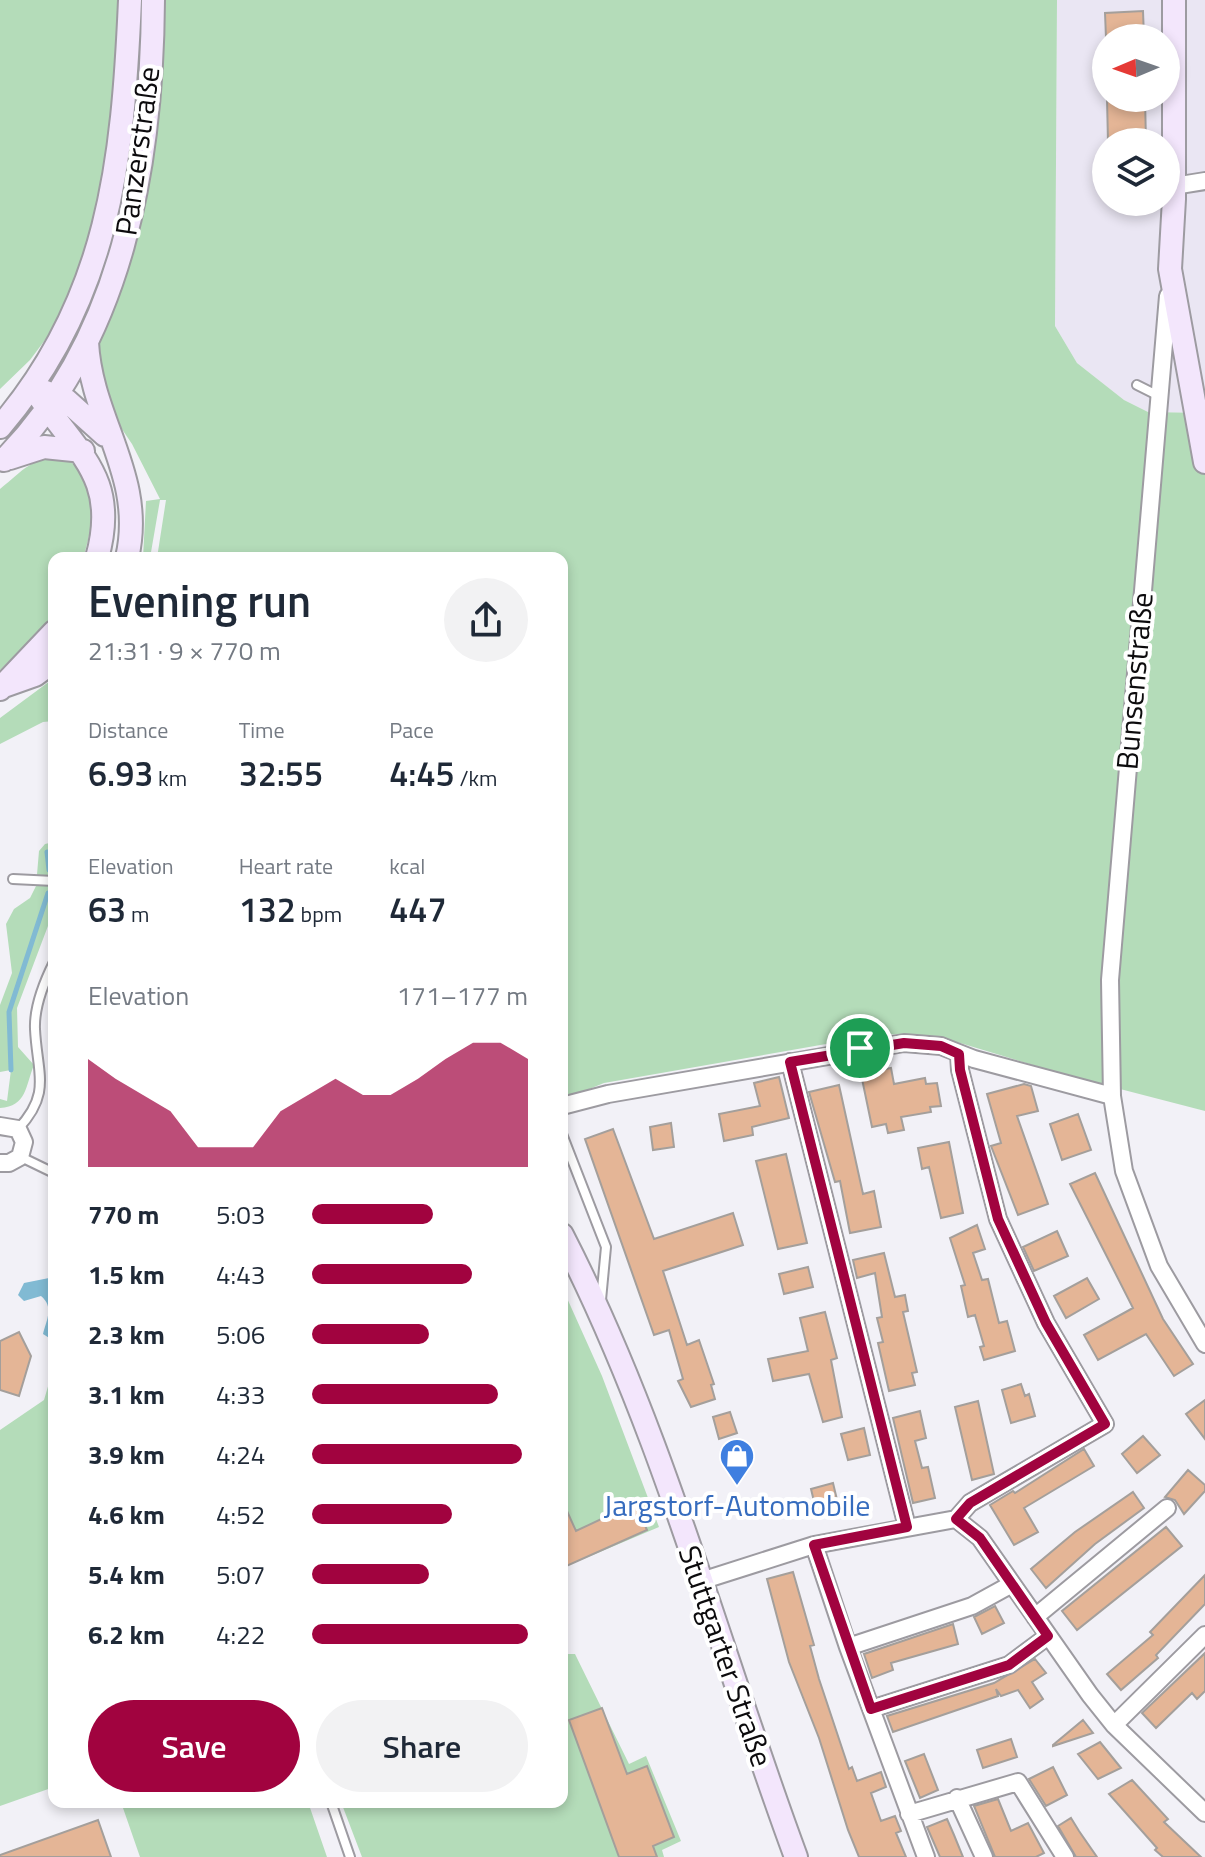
<!DOCTYPE html>
<html lang="en">
<head>
<meta charset="utf-8">
<style>
	:root { --surface:#fff; --page:#f2f2f3; --text:#1f2937; --muted:#747a83; --accent:#a1033f }
	body { margin:0; font-family:"Titillium Web",sans-serif; background:var(--page); color:var(--text); height:100vh; display:flex; flex-direction:column; font-size:30px; white-space:nowrap }
	* { box-sizing:border-box; margin:0 }
	p { font-size:26px; color:var(--muted) }
	.icon { flex:none; width:44px; height:44px; fill:none; stroke:currentColor; stroke-width:2; stroke-linecap:round; stroke-linejoin:round }
	.map { position:relative; flex:1; overflow:hidden }
	.drawer { position:absolute; left:48px; top:552px; width:520px; height:1256px; display:flex; flex-direction:column; background:var(--surface); border-radius:16px; box-shadow:0 4px 12px #0003 }
	.drawer>* { flex:none }
	.needle { width:52px; rotate:268deg }
	.buttons { position:absolute; left:1092px; top:24px; display:grid; gap:16px }
	.buttons a { display:grid; place-items:center; width:88px; height:88px; border-radius:50%; background:var(--surface); box-shadow:0 4px 12px #0003; font-size:40px }
	.pin { position:absolute; display:grid; place-items:center; width:68px; height:68px; color:#fff; margin:-34px; border:4px solid #fff; border-radius:50%; box-shadow:0 2px 8px #0007 }
	.round { display:grid; place-items:center; flex:none; width:84px; height:84px; border-radius:42px; background:var(--page) }
	.headline { display:flex; align-items:center; justify-content:space-between; height:136px; padding:0 40px }
	h1 { font-size:44px; font-weight:600; line-height:60px }
	.stats { display:grid; grid-template-columns:repeat(3,1fr); gap:12px; height:136px; padding:8px 40px }
	.stats div { display:grid; align-content:center }
	.stats b { font-size:34px; font-weight:600 }
	.stats small { font-size:22px; font-weight:400 }
	.stats p { font-size:22px }
	.chart { height:224px; padding:16px 40px }
	.chart p { display:flex; justify-content:space-between }
	.chart svg { width:100%; height:144px; margin-top:8px; fill:var(--accent); opacity:.7 }
	.action { display:flex; gap:16px; margin-top:auto; padding:16px 40px }
	.action a { flex:1; height:92px; border-radius:48px; background:var(--accent); color:#fff; font-size:32px; font-weight:600; line-height:92px; text-align:center }
	.action a+a { background:var(--page); color:var(--text) }
	ul { padding:0 40px; list-style:none; font-size:26px }
	li { display:grid; grid-template-columns:128px 96px 1fr; align-items:center; height:60px }
	li i { height:20px; border-radius:10px; background:var(--accent) }
	.map>svg:first-child { display:block }
	.built { fill:#eae6f3; fill-rule:evenodd }
	.green { fill:#b4dcb9 }
	.water { fill:#81bad3 }
	.lines { fill:none; stroke-linecap:round; stroke-linejoin:round }
	.stream { stroke:#81bad3; stroke-width:5 }
	.building { fill:#e4b596; stroke:#a49f9b; stroke-width:2 }
	.lane-casing { stroke:#9d9ba1; stroke-width:12 }
	.street-casing { stroke:#9d9ba1; stroke-width:20 }
	.secondary-casing { stroke:#9d9ba1; stroke-width:26 }
	.lane { stroke:#fff; stroke-width:8 }
	.street { stroke:#fff; stroke-width:16 }
	.secondary { stroke:#f3e6fc; stroke-width:22 }
	.route-casing { stroke:#fff; stroke-width:16 }
	.route { stroke:#a1033f; stroke-width:10 }
	.labels { text-anchor:middle; dominant-baseline:central; stroke-width:8; stroke-linejoin:round; paint-order:stroke }
	.street-label { font-size:30px; fill:#0c0b0d; stroke:#fff }
	.shop-label { font-size:30px; fill:#366cbe; stroke:#fff }
</style>
</head>
<body>
<div class="map">
<svg width="1205" height="1857" viewBox="0 0 1205 1857">
	<rect width="100%" height="100%" fill="#f2f1f7"/>
	<path class="built" d="M1057 0H1205V413L1148 412 1124 400 1077 363 1055 326ZM1106 38H1166V98H1106ZM1106 142H1166V202H1106Z"/>
	<path class="green" d="M0 0H1057L1055 326 1077 363 1124 400 1148 412 1205 413V1111L1066 1075 937 1036 883 1034 604 1083 562 1100V558H157L166 500H160L150 558H143L146 501 160 499 132 444 101 398 97 349 100 338 63 316 30 360 0 389Z
		M63 457C101 477 94 524 83 558H54V617L0 670V489C25 469 30 458 63 457Z
		M54 678V721L43 722 0 744V718Z
		M54 842V910L17 1008 18 1047 34 1065C25 1087 27 1106 0 1108V1099L7 1101 11 1070 0 1072V1005L12 973 6 924 14 909 30 898 36 886 39 851 45 844Z
		M562 1287 602 1376 659 1527 562 1568Z
		M54 1366V1787L0 1806V1430L44 1400Z
		M562 1654H575L629 1764 646 1756 681 1841 662 1850 664 1857H362L341 1802H562Z
		M139 1802H308L327 1857H140L123 1808Z"/>
	<path class="water" d="M54 1277V1341L43 1334C47 1319 54 1307 41 1296L24 1301 18 1295 24 1283Z"/>
	<g class="lines">
		<path class="stream" d="M47 852 49 870
			M11 1070 9 1012 48 893"/>
	</g>
	<path class="building" d="M1143 11 1144 38H1106L1105 13Z
		M1107 98H1145L1146 142H1108Z
		M891 1068 894 1084 925 1078 926 1084 937 1083 941 1106 930 1107 931 1112 901 1117 904 1130 888 1133 886 1124 872 1127 861 1074Z
		M779 1077 789 1118 752 1127 753 1135 724 1141 719 1114 760 1106 754 1083Z
		M1024 1084 1031 1086 1038 1111 1017 1116 1048 1204 1018 1215 991 1146 1001 1143 987 1094Z
		M839 1085 863 1194 874 1191 881 1227 850 1233 840 1181 835 1182 809 1092Z
		M1078 1114 1091 1150 1062 1160 1050 1124Z
		M671 1123 674 1147 653 1150 650 1127Z
		M613 1129 654 1239 733 1213 743 1245 663 1271 687 1345 699 1340 714 1384 711 1385 715 1399 691 1407 678 1381 683 1379 669 1330 654 1335 585 1139Z
		M949 1142 963 1213 941 1218 929 1167 922 1169 918 1148Z
		M786 1154 807 1243 778 1249 756 1161Z
		M1095 1173 1163 1319 1193 1364 1174 1376 1146 1334 1098 1360 1084 1335 1133 1308 1070 1184Z
		M977 1225 985 1249 973 1253 982 1280 988 1279 999 1323 1007 1321 1015 1351 984 1360 980 1347 984 1346 975 1315 968 1317 961 1286 965 1285 950 1238Z
		M1057 1231 1068 1256 1034 1271 1023 1247Z
		M884 1253 895 1297 905 1295 908 1311 903 1312 917 1372 912 1373 915 1385 889 1391 878 1343 883 1342 877 1318 882 1317 875 1273 857 1278 853 1260Z
		M808 1267 813 1287 784 1294 779 1274Z
		M1087 1278 1099 1299 1066 1318 1054 1296Z
		M825 1312 837 1358 831 1360 842 1417 823 1422 809 1374 773 1381 768 1359 808 1351 800 1318Z
		M19 1332 31 1356 19 1396 0 1390V1341Z
		M1021 1384 1025 1396 1029 1394 1035 1416 1011 1423 1002 1390Z
		M1205 1400V1439L1186 1414Z
		M978 1401 994 1474 972 1480 955 1407Z
		M920 1411 926 1438 915 1441 922 1468 928 1467 935 1498 913 1503 893 1418Z
		M730 1412 737 1433 719 1439 713 1417Z
		M864 1428 870 1455 848 1460 841 1434Z
		M1143 1436 1160 1455 1137 1473 1122 1454Z
		M1084 1449 1094 1466 1024 1508 1038 1532 1014 1545 990 1505 1013 1491 1015 1493Z
		M1188 1470 1205 1485V1491L1184 1514 1175 1500 1165 1497Z
		M833 1483 839 1508 817 1514 811 1489Z
		M1133 1492 1144 1508 1095 1544 1046 1588 1031 1569 1075 1532Z
		M562 1500 576 1531 635 1503 647 1530 562 1568Z
		M1166 1527 1182 1546 1077 1630 1062 1611Z
		M793 1572 814 1645 810 1646 819 1679 849 1769 852 1767 857 1781 881 1772 886 1787 871 1793 881 1821 895 1816 901 1831 896 1833 906 1857H859L848 1830 819 1738 789 1662 767 1579Z
		M1205 1575V1604L1156 1655 1158 1658 1121 1690 1107 1674 1153 1635 1150 1632Z
		M995 1606 1004 1623 982 1634 974 1617Z
		M953 1624 958 1644 891 1663 893 1670 872 1678 864 1654Z
		M1205 1653V1691L1197 1699 1192 1693 1156 1728 1142 1713Z
		M1035 1659 1046 1673 1032 1682 1043 1699 1030 1708 1018 1690 1001 1696 996 1689 998 1696 893 1732 887 1716 994 1683Z
		M602 1708 627 1774 647 1766 674 1837 653 1846 657 1857H619L569 1720Z
		M1083 1720 1093 1733 1053 1746V1745Z
		M1011 1739 1017 1757 983 1768 977 1750Z
		M1100 1742 1121 1768 1098 1779 1078 1754Z
		M924 1754 938 1790 920 1798 905 1761Z
		M1053 1767 1067 1795 1046 1806 1029 1779Z
		M1132 1780 1168 1819 1164 1822 1201 1857H1163L1155 1850 1157 1848 1109 1794Z
		M998 1799 1011 1831 1028 1823 1044 1853 1036 1857H995L974 1806Z
		M1071 1818 1079 1831 1097 1857H1076L1058 1826Z
		M947 1819 954 1835 963 1857H940L927 1827Z
		M98 1820 111 1857H0V1855Z"/>
	<g class="lines">
		<defs>
			<path id="lane" d="M1137 385 1159 396
				M13 879 54 881
				M18 1129C52 1093 37 1073 35 1029 34 1006 44 982 54 962
				M562 1134 606 1247 601 1300
				M21 1157 54 1173
				M331 1802 350 1857"/>
			<path id="street" d="M1174 186 1205 181
				M1168 296 1110 980 1112 1096 1124 1171 1159 1266 1205 1344
				M790 1062 907 1527
				M562 1106 608 1094 904 1043 941 1046 974 1059 1112 1096
				M0 1126 18 1129 24 1142 20 1157 9 1163H0
				M956 1519 980 1538 1090 1695 1114 1725 1205 1813
				M814 1545 848 1647 926 1857
				M701 1581 814 1545 956 1519 970 1503 1105 1424 1046 1323 998 1219 960 1070 959 1054
				M1035 1617 1167 1508
				M848 1647 972 1606 1012 1584
				M871 1709 1009 1665 1048 1636
				M1114 1725 1205 1635
				M957 1798 984 1857
				M909 1814 1018 1782 1065 1857"/>
			<path id="secondary" d="M1174 0V199L1170 269 1205 462
				M87 342C91 421 146 476 127 558
				M43 391 66 400 105 435
				M41 399C80 456 119 480 97 558
				M0 427C109 300 123 161 130 0
				M10 458 44 447 83 451
				M4 460C123 339 152 164 153 0
				M4 686 35 675 54 661
				M0 689 54 632
				M562 1235C664 1433 719 1650 796 1857"/>
		</defs>
		<use href="#lane" class="lane-casing"/>
		<use href="#street" class="street-casing"/>
		<use href="#secondary" class="secondary-casing"/>
		<use href="#lane" class="lane"/>
		<use href="#street" class="street"/>
		<use href="#secondary" class="secondary"/>
	</g>
	<g class="lines">
		<defs>
			<path id="route" d="M904 1043 941 1046 959 1054 960 1070 998 1219 1046 1323 1105 1424 970 1503 956 1519 980 1538 1048 1636 1009 1665 871 1709 814 1545 907 1527 790 1062Z"/>
		</defs>
		<use href="#route" class="route-casing"/>
		<use href="#route" class="route"/>
	</g>
	<defs>
		<symbol id="shop-pin" viewBox="-11 -11 22 30"><path d="M0 17L-7.5 6A9.5 9.5 0 1 1 7.5 6Z" fill="#3f7fe0" stroke="#fff"/><path d="M-5-2.5h2.3a2.7 3.5 0 0 1 5.4 0H5L5.5 6h-11ZM-1.5-2.5h3a1.5 2.3 0 0 0-3 0Z" fill="#fff"/></symbol>
	</defs>
	<g fill-rule="evenodd">
		<use href="#shop-pin" x="717" y="1436" width="40" height="54"/>
	</g>
	<g class="labels">
		<g class="street-label">
			<text transform="translate(137 151) rotate(-82)">Panzerstraße</text>
			<text transform="translate(1134 681) rotate(-85)">Bunsenstraße</text>
			<text transform="translate(726 1656) rotate(71)">Stuttgarter Straße</text>
		</g>
		<g class="shop-label">
			<text x="737" y="1505">Jargstorf-Automobile</text>
		</g>
	</g>
</svg>
<div class="buttons">
<a><svg class="needle" viewBox="-14 -14 28 28"><path d="M0-13l5 13h-10z" fill="#e53935"/><path d="M0 13l5-13h-10z" fill="#747a83"/></svg></a>
<a><svg class="icon" aria-label="layers" viewBox="0 0 24 24"><path d="M12 4l9 5-9 5-9-5zM3 14l9 5 9-5"/></svg></a>
</div>
<div class="pin" style="left:860px;top:1048px;background:#1e9e55"><svg class="icon" aria-label="arrive" viewBox="0 0 24 24"><path d="M6 21V4h12l-3 4 3 4H6"/></svg></div>
<section class="drawer">
<div class="headline"><div><h1>Evening run</h1><p>21:31 · 9 × 770 m</p></div><a class="round"><svg class="icon" aria-label="share" viewBox="0 0 24 24"><path d="M12 15V3M7 8l5-5 5 5M5 13v7h14v-7"/></svg></a></div>
<div class="stats">
<div><p>Distance</p><b>6.93<small> km</small></b></div>
<div><p>Time</p><b>32:55</b></div>
<div><p>Pace</p><b>4:45<small> /km</small></b></div>
</div>
<div class="stats">
<div><p>Elevation</p><b>63<small> m</small></b></div>
<div><p>Heart rate</p><b>132<small> bpm</small></b></div>
<div><p>kcal</p><b>447</b></div>
</div>
<div class="chart"><p><span>Elevation</span>171–177 m</p>
<svg viewBox="0 0 160 44" preserveAspectRatio="none"><path d="M0 44V11L10 17L20 22L30 27L40 38L50 38L60 38L70 27L80 22L90 17L100 22L110 22L120 17L130 11L140 6L150 6L160 11V44z"/></svg>
</div>
<ul>
<li><b>770 m</b>5:03<i style="width:56%"></i></li>
<li><b>1.5 km</b>4:43<i style="width:74%"></i></li>
<li><b>2.3 km</b>5:06<i style="width:54%"></i></li>
<li><b>3.1 km</b>4:33<i style="width:86%"></i></li>
<li><b>3.9 km</b>4:24<i style="width:97%"></i></li>
<li><b>4.6 km</b>4:52<i style="width:65%"></i></li>
<li><b>5.4 km</b>5:07<i style="width:54%"></i></li>
<li><b>6.2 km</b>4:22<i style="width:100%"></i></li>
</ul>
<div class="action"><a>Save</a><a>Share</a></div>
</section>
</div>
</body>
</html>
